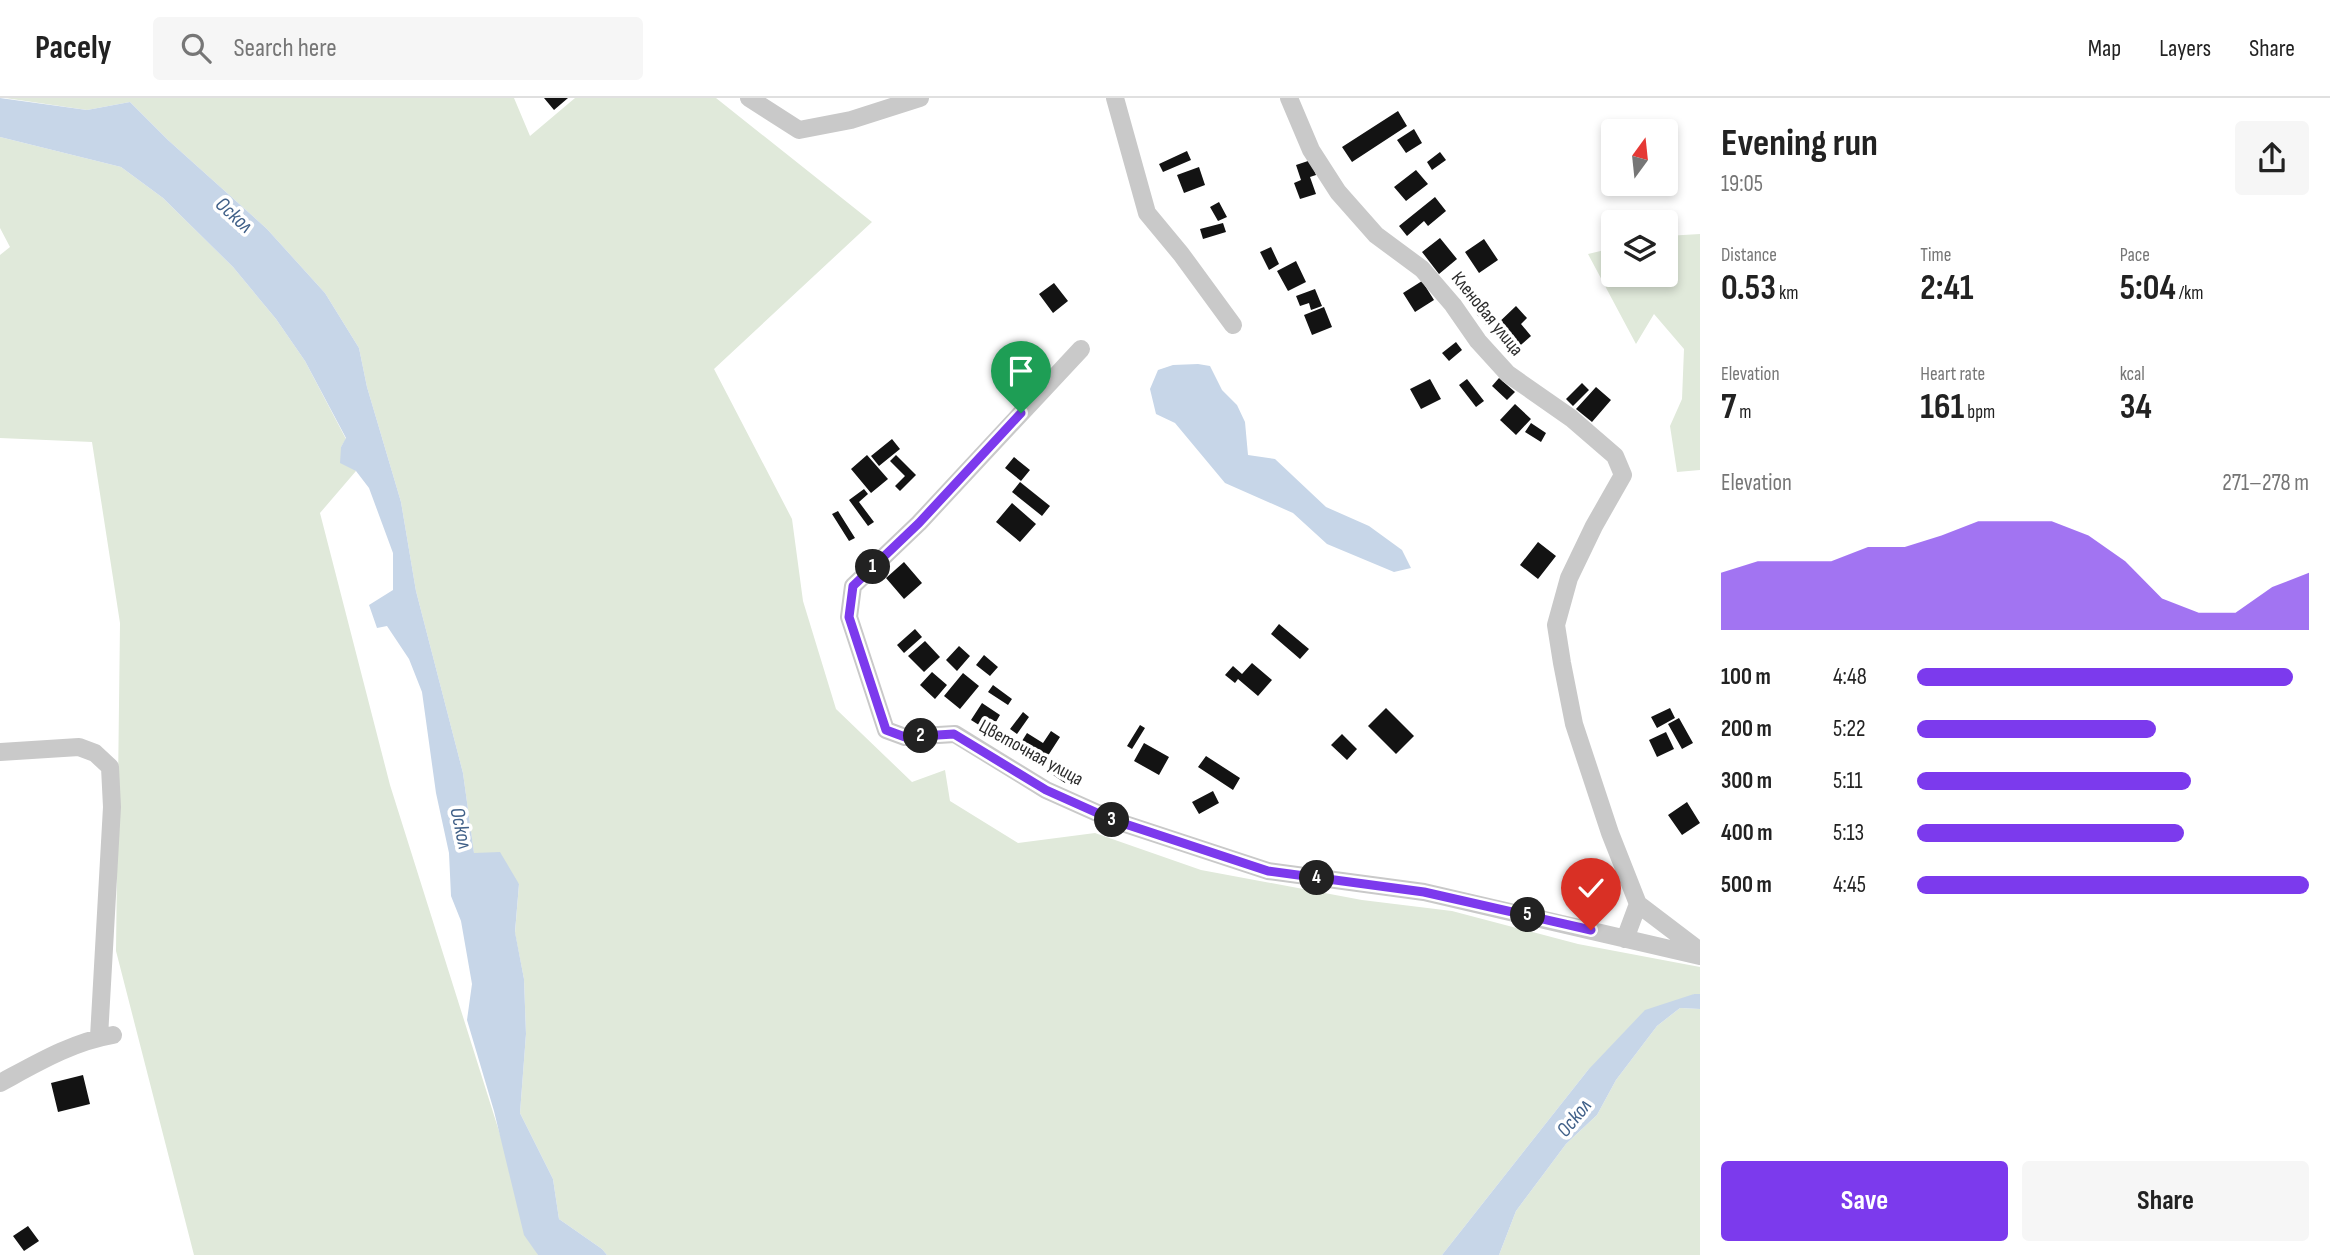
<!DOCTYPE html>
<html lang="en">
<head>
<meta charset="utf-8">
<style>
	:root { --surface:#fff; --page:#f6f6f6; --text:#222; --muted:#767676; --line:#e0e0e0; --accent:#7c3aed }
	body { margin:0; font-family:"Sofia Sans Condensed",sans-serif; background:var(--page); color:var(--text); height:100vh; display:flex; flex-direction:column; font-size:26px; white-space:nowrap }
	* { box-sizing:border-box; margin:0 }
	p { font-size:23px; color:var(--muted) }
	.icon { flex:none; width:38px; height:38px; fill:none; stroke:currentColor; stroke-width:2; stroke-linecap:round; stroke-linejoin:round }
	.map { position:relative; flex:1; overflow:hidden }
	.details { display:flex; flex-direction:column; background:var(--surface); width:630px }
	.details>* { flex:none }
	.needle { width:46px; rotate:15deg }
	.controls { position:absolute; left:1601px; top:21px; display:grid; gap:14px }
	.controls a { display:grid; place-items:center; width:77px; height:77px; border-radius:7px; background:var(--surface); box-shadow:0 4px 10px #0003; font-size:35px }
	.pin { position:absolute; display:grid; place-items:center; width:60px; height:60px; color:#fff; margin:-72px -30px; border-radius:50% 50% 50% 0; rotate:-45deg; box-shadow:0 0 7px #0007 }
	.pin .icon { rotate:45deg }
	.km { position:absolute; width:35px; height:35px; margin:-18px; border-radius:50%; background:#222; color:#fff; font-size:19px; line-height:35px; text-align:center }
	.round { display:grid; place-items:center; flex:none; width:74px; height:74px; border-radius:7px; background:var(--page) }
	.summary { display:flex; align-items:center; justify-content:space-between; height:119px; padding:0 21px }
	h1 { font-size:38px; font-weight:700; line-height:52px }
	.metrics { display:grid; grid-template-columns:repeat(3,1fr); gap:10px; height:119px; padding:7px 21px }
	.metrics div { display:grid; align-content:center }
	.metrics b { font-size:35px; font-weight:700 }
	.metrics small { font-size:19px; font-weight:400 }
	.metrics p { font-size:19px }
	.chart { height:196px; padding:14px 21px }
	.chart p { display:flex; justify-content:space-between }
	.chart svg { width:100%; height:126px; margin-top:7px; fill:var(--accent); opacity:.7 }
	.button { display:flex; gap:14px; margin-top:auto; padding:14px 21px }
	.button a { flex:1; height:80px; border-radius:7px; background:var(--accent); color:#fff; font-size:28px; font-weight:700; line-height:80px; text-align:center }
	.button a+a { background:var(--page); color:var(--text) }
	ul { padding:0 21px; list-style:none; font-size:23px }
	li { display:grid; grid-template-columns:112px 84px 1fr; align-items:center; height:52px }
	li i { height:18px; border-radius:9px; background:var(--accent) }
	header { display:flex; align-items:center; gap:42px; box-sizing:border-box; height:98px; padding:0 35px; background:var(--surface); border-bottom:2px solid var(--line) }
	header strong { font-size:33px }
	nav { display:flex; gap:38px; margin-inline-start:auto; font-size:24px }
	.search { width:490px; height:63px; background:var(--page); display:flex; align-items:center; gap:18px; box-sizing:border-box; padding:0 24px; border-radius:7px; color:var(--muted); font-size:26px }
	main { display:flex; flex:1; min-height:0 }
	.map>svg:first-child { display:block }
	.green { fill:#e0e9da }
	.water { fill:#c7d6e8 }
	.building { fill:#131313 }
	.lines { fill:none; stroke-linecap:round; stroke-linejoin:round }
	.minor { stroke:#c9c9c9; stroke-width:18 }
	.route-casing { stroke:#fff; stroke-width:14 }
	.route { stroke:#7c3aed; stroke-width:9 }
	.labels { text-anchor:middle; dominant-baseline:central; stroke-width:7; stroke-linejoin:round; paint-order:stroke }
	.street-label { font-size:19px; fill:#2c2c2c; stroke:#fff }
	.water-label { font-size:21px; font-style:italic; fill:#406088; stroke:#fff }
</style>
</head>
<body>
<header>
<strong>Pacely</strong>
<div class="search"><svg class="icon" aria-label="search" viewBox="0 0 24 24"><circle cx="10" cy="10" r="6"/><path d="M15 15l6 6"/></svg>Search here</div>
<nav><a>Map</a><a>Layers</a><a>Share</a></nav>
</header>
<main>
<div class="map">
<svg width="1700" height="1157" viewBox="0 0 1700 1157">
	<rect width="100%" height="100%" fill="#fff"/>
	<path class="green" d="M5 0H514L530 38 575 0H716L872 124 714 271 792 421 803 503 836 611 912 684 945 672 950 703 1018 745 1095 735 1201 772 1362 802 1452 813 1578 846 1700 869V896H1694L1588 972 1442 1157H607L602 1151 559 1121 553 1081 520 1015 526 936 524 881 515 835 519 786 474 756 463 675 416 493 401 404 367 289 359 250 325 195 267 131 168 42 130 4 87 12Z
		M0 39 121 69 163 100 233 169 276 221 305 263 346 341 341 349 356 373 320 415 390 687 538 1157H194L116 853 120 525 92 344 0 340V157L10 149 0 130Z
		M1700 136V372L1677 374 1670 328 1682 301 1684 251 1654 216 1636 246 1588 156 1613 150 1614 177H1666V138Z
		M1680 910 1700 911V1157H1499L1516 1113 1566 1046 1597 1017 1616 982 1657 928Z"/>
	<path class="water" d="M0 0 87 12 130 4 168 42 267 131 325 195 359 250 367 289 401 404 416 493 463 675 474 755 500 754 519 786 515 834 524 881 526 936 520 1015 553 1081 559 1121 602 1151 607 1157H538L524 1137 494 1013 467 922 472 886 461 823 451 798 449 755 436 695 422 594 409 561 387 528 377 530 369 507 393 492V455L369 390 356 373 340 365 341 349 346 340 305 263 276 221 233 169 163 100 121 69 0 39Z
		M1198 266 1210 268 1222 292 1237 307 1245 324 1248 357 1275 361 1326 409 1369 428 1402 452 1411 470 1394 474 1327 446 1293 415 1225 385 1175 325 1156 316 1150 291 1158 272 1173 267Z
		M1694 896H1700V911L1680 910 1657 928 1616 982 1597 1017 1566 1046 1516 1113 1499 1157H1442L1588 972 1645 912Z"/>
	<path class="building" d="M544 0H568L554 12Z
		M1398 13 1407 28 1352 64 1342 49Z
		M1414 31 1422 45 1406 55 1397 42Z
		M1187 53 1191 62 1163 74 1159 66Z
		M1440 54 1446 62 1432 72 1427 64Z
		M1311 62 1316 77 1310 79 1316 96 1300 101 1294 85 1301 82 1296 67Z
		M1199 69 1205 87 1184 95 1177 77Z
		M1416 72 1428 86 1406 103 1394 89Z
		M1435 99 1446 113 1428 128 1424 123 1407 138 1399 128Z
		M1219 104 1227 119 1218 123 1210 109Z
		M1223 125 1226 134 1203 141 1200 131Z
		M1440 140 1457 161 1439 176 1422 154Z
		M1484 141 1498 162 1479 175 1465 154Z
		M1271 149 1279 166 1269 172 1260 154Z
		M1296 163 1306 184 1288 193 1277 173Z
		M1422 183 1434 202 1415 214 1403 195Z
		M1054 185 1068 203 1053 215 1039 196Z
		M1315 191 1322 208 1311 212 1309 205 1300 208 1296 198Z
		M1484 205 1497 223 1488 230 1474 213Z
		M1516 208 1527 220 1521 226 1531 238 1515 252 1494 229Z
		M1324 209 1332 229 1312 237 1304 217Z
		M1456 244 1462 252 1449 263 1442 255Z
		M1499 280 1515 294 1507 302 1492 288Z
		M1430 281 1441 301 1421 311 1410 291Z
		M1467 281 1484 303 1476 309 1459 287Z
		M1582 285 1589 292 1573 308 1566 301Z
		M1596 289 1611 302 1592 324 1576 311Z
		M1515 306 1531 321 1516 337 1500 322Z
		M1531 325 1546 335 1541 344 1525 334Z
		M892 341 900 351 879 368 871 358Z
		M867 357 888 381 871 395 851 371Z
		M896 357 916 377 900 393 895 388 905 378 890 363Z
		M1014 359 1030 372 1021 383 1005 370Z
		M1020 384 1050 408 1042 418 1012 394Z
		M864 391 868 396 859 404 874 424 868 428 849 402Z
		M1012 405 1036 426 1020 444 996 424Z
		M838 413 855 440 849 443 832 416Z
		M1538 444 1556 458 1538 481 1520 467Z
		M904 464 922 485 904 501 886 480Z
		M1279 526 1309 551 1300 561 1271 536Z
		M915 531 922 539 904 555 897 547Z
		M925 543 940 559 924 574 908 558Z
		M959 548 970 558 957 573 946 562Z
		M984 557 998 569 990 578 976 567Z
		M1252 565 1272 582 1258 598 1238 581 1235 585 1225 577 1233 568 1242 576Z
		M932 574 947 587 935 601 920 587Z
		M963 575 979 588 960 611 944 598Z
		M993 587 1012 601 1008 607 988 594Z
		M982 605 1000 617 990 634 971 622Z
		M1386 610 1414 638 1396 656 1368 628Z
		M1670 610 1675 620 1657 630 1651 619Z
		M1023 614 1029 619 1017 636 1010 631Z
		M1679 620 1693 645 1682 651 1668 626Z
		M1140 627 1145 630 1132 651 1127 648Z
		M1051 633 1060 639 1042 667 1017 651 1027 635 1043 645Z
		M1666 634 1674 651 1657 659 1649 642Z
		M1342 636 1357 651 1347 662 1331 647Z
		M1144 645 1169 659 1159 677 1134 663Z
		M1206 658 1240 680 1233 692 1198 669Z
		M1056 661 1073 672 1065 685 1047 673Z
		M1213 693 1219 705 1199 716 1192 704Z
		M1687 704 1700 725 1682 737 1668 717Z
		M83 977 90 1006 58 1014 51 985Z
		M28 1128 39 1143 24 1153 13 1138Z"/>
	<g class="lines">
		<path class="minor" d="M749 0 799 32 851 22 920 0
			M1115 0 1147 115 1181 156 1233 227
			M1289 0 1311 52 1338 94 1376 137 1422 171 1453 207 1478 243 1508 276 1571 320 1615 358 1623 377 1594 428 1569 480 1556 527 1562 565 1574 626 1610 735 1638 806 1700 853
			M1081 251 919 425 853 488 849 519 886 632 905 639 955 636 1046 692 1113 722 1268 773 1424 794 1700 858
			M0 654 79 649 95 655 110 669 112 709 99 939
			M1625 841 1638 806
			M0 985C37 965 72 944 113 937"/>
	</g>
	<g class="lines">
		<defs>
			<path id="route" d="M1021 315 919 425 853 488 849 519 886 632 905 639 954 636 1046 692 1113 722 1268 773 1424 794 1591 832"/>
		</defs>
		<use href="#route" class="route-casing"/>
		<use href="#route" class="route"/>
	</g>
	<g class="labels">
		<g class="street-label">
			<text transform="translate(1487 216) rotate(51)">Кленовая улица</text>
			<text transform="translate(1031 655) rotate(29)">Цветочная улица</text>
		</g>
		<g class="water-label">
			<text transform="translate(234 117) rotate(42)">Оскол</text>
			<text transform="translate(461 730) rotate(78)">Оскол</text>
			<text transform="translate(1574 1020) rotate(-51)">Оскол</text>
		</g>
	</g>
</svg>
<div class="controls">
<a><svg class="needle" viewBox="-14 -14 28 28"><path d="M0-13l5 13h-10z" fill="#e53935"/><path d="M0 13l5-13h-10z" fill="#767676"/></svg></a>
<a><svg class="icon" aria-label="layers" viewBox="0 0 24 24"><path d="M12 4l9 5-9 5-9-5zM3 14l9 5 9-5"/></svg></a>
</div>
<div class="pin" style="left:1021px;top:315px;background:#1e9e55"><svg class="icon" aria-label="arrive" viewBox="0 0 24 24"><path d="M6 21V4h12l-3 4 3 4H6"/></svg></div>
<div class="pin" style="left:1591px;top:832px;background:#d93025"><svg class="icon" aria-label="check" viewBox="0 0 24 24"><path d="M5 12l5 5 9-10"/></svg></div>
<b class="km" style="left:873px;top:469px">1</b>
<b class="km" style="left:921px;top:638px">2</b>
<b class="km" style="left:1112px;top:722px">3</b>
<b class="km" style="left:1317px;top:780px">4</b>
<b class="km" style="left:1528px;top:817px">5</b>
</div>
<section class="details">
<div class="summary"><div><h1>Evening run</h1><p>19:05</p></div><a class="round"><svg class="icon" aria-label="share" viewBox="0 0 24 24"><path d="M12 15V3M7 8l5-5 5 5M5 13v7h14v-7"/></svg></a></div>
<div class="metrics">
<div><p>Distance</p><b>0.53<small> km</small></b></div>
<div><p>Time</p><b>2:41</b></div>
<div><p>Pace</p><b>5:04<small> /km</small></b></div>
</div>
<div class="metrics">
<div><p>Elevation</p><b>7<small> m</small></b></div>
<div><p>Heart rate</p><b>161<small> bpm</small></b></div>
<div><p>kcal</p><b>34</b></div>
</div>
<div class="chart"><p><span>Elevation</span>271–278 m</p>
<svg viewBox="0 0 160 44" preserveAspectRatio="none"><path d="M0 44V24L10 20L20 20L30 20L40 15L50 15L60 11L70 6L80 6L90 6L100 11L110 20L120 33L130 38L140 38L150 29L160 24V44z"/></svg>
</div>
<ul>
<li><b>100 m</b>4:48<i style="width:96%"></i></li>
<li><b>200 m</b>5:22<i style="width:61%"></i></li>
<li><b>300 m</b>5:11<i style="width:70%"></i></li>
<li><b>400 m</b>5:13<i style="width:68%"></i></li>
<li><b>500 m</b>4:45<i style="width:100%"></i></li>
</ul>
<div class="button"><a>Save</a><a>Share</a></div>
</section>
</main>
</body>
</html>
